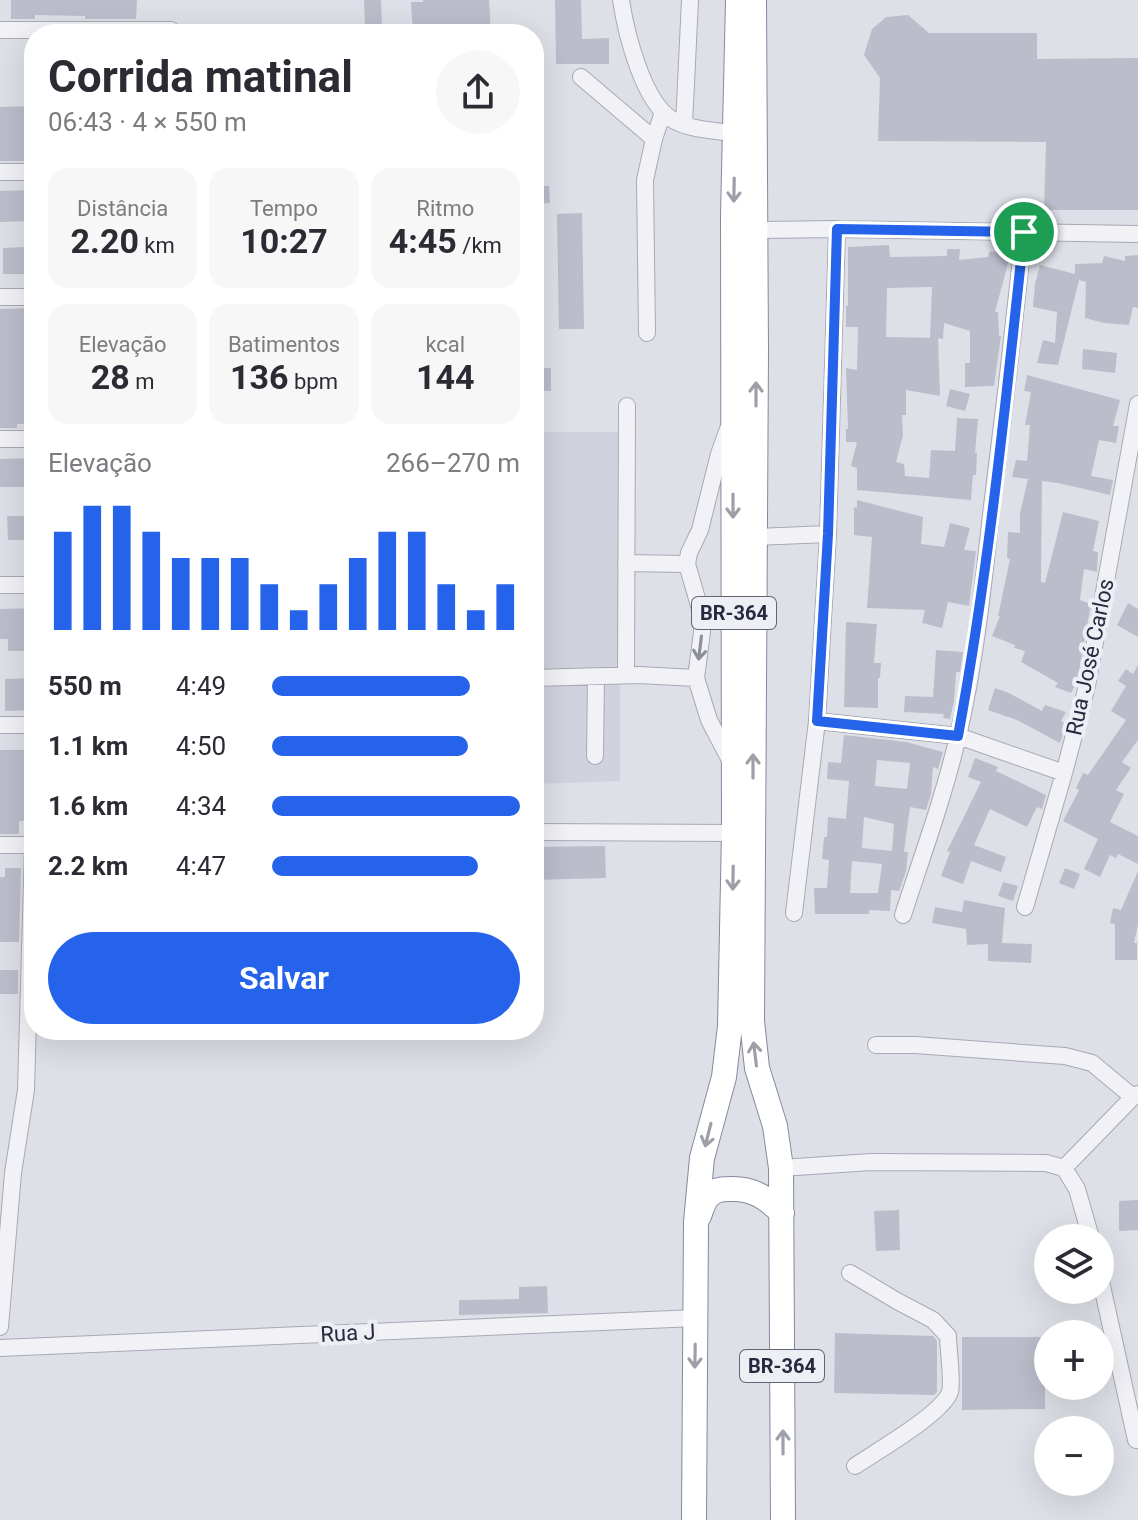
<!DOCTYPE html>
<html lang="pt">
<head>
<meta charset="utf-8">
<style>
	:root { --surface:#fff; --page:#f7f7f7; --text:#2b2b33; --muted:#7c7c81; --accent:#2563eb }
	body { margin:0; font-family:Roboto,sans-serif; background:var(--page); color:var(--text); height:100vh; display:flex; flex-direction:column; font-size:30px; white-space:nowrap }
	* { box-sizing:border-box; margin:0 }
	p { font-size:26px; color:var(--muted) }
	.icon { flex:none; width:44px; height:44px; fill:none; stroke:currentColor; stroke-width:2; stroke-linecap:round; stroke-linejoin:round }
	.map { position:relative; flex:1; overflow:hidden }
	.drawer { position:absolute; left:24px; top:24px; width:520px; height:1016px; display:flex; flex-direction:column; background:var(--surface); border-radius:32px; box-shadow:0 8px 32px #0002 }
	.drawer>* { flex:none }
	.controls { position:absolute; left:1034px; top:1224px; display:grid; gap:16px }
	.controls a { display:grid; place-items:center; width:80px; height:80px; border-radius:50%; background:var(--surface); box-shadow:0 8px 32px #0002; font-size:40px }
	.pin { position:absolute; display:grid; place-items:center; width:68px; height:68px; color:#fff; margin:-34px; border:4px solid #fff; border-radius:50%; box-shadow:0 2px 8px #0007 }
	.round { display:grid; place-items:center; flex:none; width:84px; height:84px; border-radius:42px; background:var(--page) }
	.summary { display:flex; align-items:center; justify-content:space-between; height:136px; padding:0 24px }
	h1 { font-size:44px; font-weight:700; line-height:60px }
	.metrics { display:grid; grid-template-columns:repeat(3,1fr); gap:12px; height:136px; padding:8px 24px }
	.metrics div { display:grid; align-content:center; border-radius:20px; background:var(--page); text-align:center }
	.metrics b { font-size:34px; font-weight:700 }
	.metrics small { font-size:22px; font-weight:400 }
	.metrics p { font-size:22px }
	.chart { height:224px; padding:16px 24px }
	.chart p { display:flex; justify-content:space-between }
	.chart svg { width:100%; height:144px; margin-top:8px; stroke:var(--accent); stroke-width:6 }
	.cta { display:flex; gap:16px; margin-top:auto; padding:16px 24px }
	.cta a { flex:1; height:92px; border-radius:48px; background:var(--accent); color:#fff; font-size:32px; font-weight:700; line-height:92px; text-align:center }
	ul { padding:0 24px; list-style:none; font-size:26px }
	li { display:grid; grid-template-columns:128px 96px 1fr; align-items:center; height:60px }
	li i { height:20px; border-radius:10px; background:var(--accent) }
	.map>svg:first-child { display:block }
	.built { fill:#d0d2dd }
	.building { fill:#bbbdcb; fill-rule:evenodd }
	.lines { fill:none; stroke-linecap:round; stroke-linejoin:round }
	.minor-casing { stroke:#a7a9b5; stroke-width:18 }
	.highway-casing { stroke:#85899f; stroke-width:26 }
	.minor { stroke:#f1f1f6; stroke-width:16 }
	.highway { stroke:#fff; stroke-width:24 }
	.oneway { stroke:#9e9fa9 }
	.oneway2 { stroke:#8c8e9a }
	.route-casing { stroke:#fff; stroke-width:16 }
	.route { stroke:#2563eb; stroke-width:10 }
	.labels { text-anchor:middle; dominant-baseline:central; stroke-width:8; stroke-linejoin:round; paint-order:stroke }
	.shield { fill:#eeeff5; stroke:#636576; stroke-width:2 }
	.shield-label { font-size:20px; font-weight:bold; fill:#272a3f }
	.street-label { font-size:22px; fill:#272a3f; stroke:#eeeff5 }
</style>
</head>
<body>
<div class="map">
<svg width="1138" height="1520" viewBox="0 0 1138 1520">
	<rect width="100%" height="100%" fill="#dee0e8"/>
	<path class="built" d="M534 432H619L620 781 534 784Z"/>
	<path class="building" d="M11 0H137L136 19H85V16L35 15V19H11Z
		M364 0H381L382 26 365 27Z
		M423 0H489L491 34H413L411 2H423Z
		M555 0H581L582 39 609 38V64H556Z
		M908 15 929 33H1037V59L1138 58V210H1044L1046 142 878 141 880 78 864 55 872 29 886 17Z
		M34 106V161H0V107Z
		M534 186H549L550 203 534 204Z
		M34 190V221L0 222V191Z
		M582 213 584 329H559L557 214Z
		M889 245 890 257 947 256V249H960L959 260 988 257 990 251 1010 256 995 312H998L999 336H1001L994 386 965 387V363H970V331L944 323 943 339 938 338 940 396 906 390V415H902L903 435 896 462 904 464 905 476 929 478 931 450 955 451 957 418 978 419 975 453H977L976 475H973L971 500 857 490V468L851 466 857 442H846V429H848L846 368 857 370 858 327H846V306H848V247ZM932 287 930 338H938L886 337 887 288Z
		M25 247V274H3V248Z
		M1138 255V308L1133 307 1129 325 1104 323 1085 318 1086 282 1079 280 1058 365 1037 363 1043 340 1055 343 1057 312 1033 307 1035 284 1040 265 1075 274V264L1102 263 1104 256 1125 261V256Z
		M33 308 34 424H17V428H0V309Z
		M1083 349 1117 353 1115 373 1082 369Z
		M534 368H551V391H534Z
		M1027 375 1120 400 1113 426H1119L1116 443 1099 440 1091 476 1113 480 1110 495 1058 483 1042 481 1041 582 1045 583 1063 512 1099 521 1093 551 1098 552 1097 572 1084 569 1080 600 1091 604 1077 682 1071 693 1055 687 1058 683 1021 662 1025 651 1014 648 1015 645 992 636 1000 616H998L1010 559 1007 558 1008 532 1020 533V513L1028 479 1012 477 1016 460 1027 461 1030 425H1025L1031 392 1024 391Z
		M950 389 970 394 965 411 946 406Z
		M34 458V487H0V459Z
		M857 500 923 517 921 544 944 547 950 523 970 528 964 550 976 551 969 606 948 602 942 628 922 623 925 610 867 608 872 537 854 535V507L857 508Z
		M7 516H34V540H8Z
		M1128 603 1138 609V637L1117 625Z
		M34 608V651H8V639H0V609Z
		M846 622 877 624 874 663H881L880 678H878V708L844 707Z
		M936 650 963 652 960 672H956L954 701 950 719 943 718 944 714 904 712 905 696 933 697Z
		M1138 665V740L1122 762 1131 768 1116 790 1124 794 1110 822 1138 836V864L1118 854 1116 858 1110 855 1100 877 1084 869 1098 839 1063 821 1079 790 1076 788 1083 773 1088 775 1126 720 1111 711 1126 686 1118 681 1126 669 1133 674Z
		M34 678V710L5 711V679Z
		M995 688 1009 693 1042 711 1045 705 1066 712 1061 721 1066 724 1060 743 1017 720 988 710Z
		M844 735 906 742 943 752 938 769 933 767 931 794 926 810 910 807 904 852H908L906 871 899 891 891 890 890 911 869 910V914H815L814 888H827L829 860 822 859 824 837H827L828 817 846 819 849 781 827 779 828 762 841 763ZM877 760 910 763 907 789 875 786ZM864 817 894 824 892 851 862 848ZM852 861 882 864 878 893H850Z
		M0 750H34V820L19 821V834H0Z
		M975 758 998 767 996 771 1046 795 1042 809 1037 807 1027 827 990 809 974 845 1006 857 1001 872 971 861 963 884 941 876 950 852 947 851 981 782 968 777Z
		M605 846 606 878 534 880V847Z
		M5 868H21L19 942H0V877H5Z
		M1065 868 1080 874 1074 889 1059 883Z
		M1138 871V924L1134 943H1137V960H1115V924L1110 923 1113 908 1121 910Z
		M1003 882 1018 886 1013 901 998 896Z
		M964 900 1005 908 1002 943 1032 944 1031 963 988 961V944L967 945 966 929 932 923 935 907 962 912Z
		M0 970H18V994H0Z
		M1138 1200V1230L1119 1231V1201Z
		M899 1210 900 1250 876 1251 874 1211Z
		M547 1286 548 1313 459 1315V1300L519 1299V1287Z
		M835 1333 933 1336 937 1341V1392L934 1395 834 1393Z
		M962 1337H1045V1409L962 1410Z"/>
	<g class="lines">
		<defs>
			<path id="minor" d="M621 0C626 33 643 103 673 120 690 130 715 130 735 134
				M0 30H171
				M581 77 654 139 663 112
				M684 125 690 0
				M0 172H34
				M754 230 837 229 1138 234
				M0 297H34
				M647 333 645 180 654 139
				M729 426 719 454 700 530 689 553 687 564 702 616V632L696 678 709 720 731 762
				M0 439H34
				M755 537 828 534
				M626 563 687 564
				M0 585H34
				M626 675 627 406
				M534 678 639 675 696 678
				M817 721 958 736 1064 773
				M0 725H34
				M595 756 596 677
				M534 832 734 833
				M0 845H34
				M1025 907 1064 773 1087 686 1138 404
				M794 913 817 721 828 534 837 229
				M903 915C922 856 944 797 958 736 975 664 983 588 991 514 1003 420 1014 326 1024 232
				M876 1045H915L1065 1056 1092 1063 1133 1097
				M781 1168 871 1162 1046 1163 1064 1168 1077 1189 1091 1238
				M1064 1168 1133 1097 1138 1094
				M850 1273 897 1301 933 1320 948 1336C948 1348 953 1382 950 1392 942 1414 877 1451 855 1466
				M1100 1277 1136 1440
				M0 1327 13 1173 26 1090 33 845
				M0 1348 696 1318"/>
			<path id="highway" d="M754 0 756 351 752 1021 757 1068 775 1126 781 1168 783 1520
				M699 1216C701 1211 703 1203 707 1198 713 1190 720 1189 730 1189 752 1188 766 1197 782 1213
				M694 1520 696 1222 702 1158 724 1077 730 1026 734 833 733 215 738 0"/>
		</defs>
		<use href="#minor" class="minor-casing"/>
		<use href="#highway" class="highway-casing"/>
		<use href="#minor" class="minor"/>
		<use href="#highway" class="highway"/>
	</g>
	<defs><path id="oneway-shaft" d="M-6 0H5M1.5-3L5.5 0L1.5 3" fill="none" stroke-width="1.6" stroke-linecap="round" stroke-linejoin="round" transform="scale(2)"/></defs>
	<g class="oneway">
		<use href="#oneway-shaft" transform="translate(734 190) rotate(91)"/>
		<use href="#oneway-shaft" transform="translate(756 394) rotate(-90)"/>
		<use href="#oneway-shaft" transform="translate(733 506) rotate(90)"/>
		<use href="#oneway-shaft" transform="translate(753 766) rotate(-90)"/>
		<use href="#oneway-shaft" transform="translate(733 878) rotate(91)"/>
		<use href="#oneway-shaft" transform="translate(755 1054) rotate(-97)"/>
		<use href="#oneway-shaft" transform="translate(708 1135) rotate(104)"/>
		<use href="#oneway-shaft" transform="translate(695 1356) rotate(91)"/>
		<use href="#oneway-shaft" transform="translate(783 1442) rotate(-90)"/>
	</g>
	<use class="oneway2" href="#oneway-shaft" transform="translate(700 648) rotate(97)"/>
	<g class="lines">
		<defs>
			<path id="route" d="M837 229 1024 232C1006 400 989 569 958 736L817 721 828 534Z"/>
		</defs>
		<use href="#route" class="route-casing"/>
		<use href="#route" class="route"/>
	</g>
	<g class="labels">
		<g class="shield">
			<rect x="692" y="597" width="84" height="32" rx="6"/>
			<rect x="740" y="1350" width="84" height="32" rx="6"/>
		</g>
		<g class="shield-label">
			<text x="734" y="613">BR-364</text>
			<text x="782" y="1366">BR-364</text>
		</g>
		<g class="street-label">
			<text transform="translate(1090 657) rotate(-78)">Rua José Carlos</text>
			<text transform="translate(348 1333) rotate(-3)">Rua J</text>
		</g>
	</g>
</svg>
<div class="controls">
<a><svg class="icon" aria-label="layers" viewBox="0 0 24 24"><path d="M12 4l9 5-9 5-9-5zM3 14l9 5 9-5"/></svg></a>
<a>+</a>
<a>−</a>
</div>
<div class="pin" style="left:1024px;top:232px;background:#1e9e55"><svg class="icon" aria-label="arrive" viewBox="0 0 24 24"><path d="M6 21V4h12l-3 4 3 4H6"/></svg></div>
<section class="drawer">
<div class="summary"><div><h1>Corrida matinal</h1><p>06:43 · 4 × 550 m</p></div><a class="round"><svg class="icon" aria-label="share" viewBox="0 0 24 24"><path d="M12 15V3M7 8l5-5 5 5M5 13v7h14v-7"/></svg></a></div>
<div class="metrics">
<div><p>Distância</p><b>2.20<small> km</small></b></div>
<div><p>Tempo</p><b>10:27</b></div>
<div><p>Ritmo</p><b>4:45<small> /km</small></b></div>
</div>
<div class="metrics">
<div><p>Elevação</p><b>28<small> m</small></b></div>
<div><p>Batimentos</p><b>136<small> bpm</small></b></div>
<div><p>kcal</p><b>144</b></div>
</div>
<div class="chart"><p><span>Elevação</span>266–270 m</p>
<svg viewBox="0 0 160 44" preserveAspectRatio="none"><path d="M5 44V14M15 44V6M25 44V6M35 44V14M45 44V22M55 44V22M65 44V22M75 44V30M85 44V38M95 44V30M105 44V22M115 44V14M125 44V14M135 44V30M145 44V38M155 44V30"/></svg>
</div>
<ul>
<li><b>550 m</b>4:49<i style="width:80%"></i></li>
<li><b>1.1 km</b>4:50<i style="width:79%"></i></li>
<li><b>1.6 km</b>4:34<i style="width:100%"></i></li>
<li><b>2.2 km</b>4:47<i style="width:83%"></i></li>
</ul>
<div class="cta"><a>Salvar</a></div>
</section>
</div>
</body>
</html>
